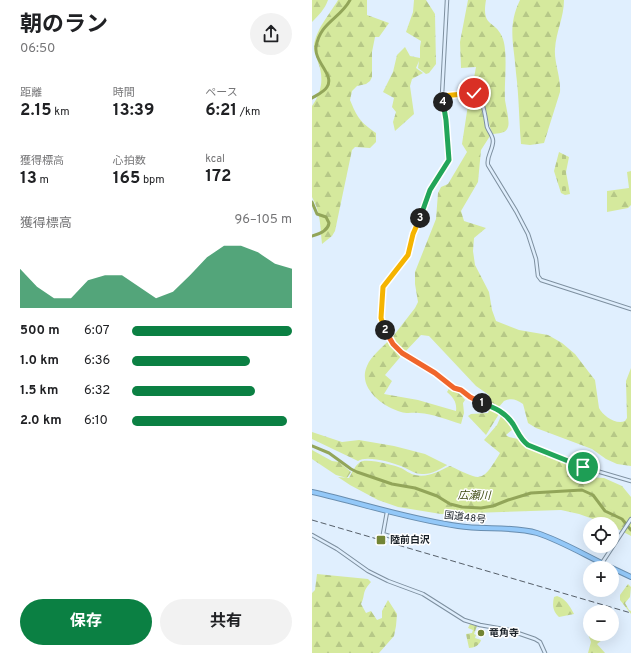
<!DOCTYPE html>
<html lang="ja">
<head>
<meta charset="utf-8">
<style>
	:root { --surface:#fff; --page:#f2f2f2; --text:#202124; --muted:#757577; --accent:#0b8043 }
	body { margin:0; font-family:Overpass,"Noto Sans JP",sans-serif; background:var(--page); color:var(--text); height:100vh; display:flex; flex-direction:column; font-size:15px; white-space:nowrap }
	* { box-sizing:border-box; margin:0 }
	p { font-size:13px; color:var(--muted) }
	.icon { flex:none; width:22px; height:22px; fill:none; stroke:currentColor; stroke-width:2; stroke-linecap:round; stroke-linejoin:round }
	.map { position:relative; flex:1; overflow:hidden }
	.side { display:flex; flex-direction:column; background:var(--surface); width:312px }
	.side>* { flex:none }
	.fabs { position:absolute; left:271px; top:517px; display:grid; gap:8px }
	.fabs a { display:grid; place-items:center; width:36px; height:36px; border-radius:50%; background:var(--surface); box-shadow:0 4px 16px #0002; font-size:20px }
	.pin { position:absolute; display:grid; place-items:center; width:34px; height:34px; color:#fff; margin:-17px; border:2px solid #fff; border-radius:50%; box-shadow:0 1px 4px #0007 }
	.km { position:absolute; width:20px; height:20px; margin:-10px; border-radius:50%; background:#222; color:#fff; font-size:11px; line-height:20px; text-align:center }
	.round { display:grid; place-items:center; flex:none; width:42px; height:42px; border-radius:21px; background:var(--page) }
	.summary { display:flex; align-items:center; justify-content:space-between; height:68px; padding:0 20px }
	h1 { font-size:22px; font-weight:700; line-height:30px }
	.figures { display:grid; grid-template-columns:repeat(3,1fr); gap:6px; height:68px; padding:4px 20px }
	.figures div { display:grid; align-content:center }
	.figures b { font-size:17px; font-weight:700 }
	.figures small { font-size:11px; font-weight:400 }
	.figures p { font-size:11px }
	.chart { height:112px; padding:8px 20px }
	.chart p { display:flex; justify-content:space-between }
	.chart svg { width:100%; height:72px; margin-top:4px; fill:var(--accent); opacity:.7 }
	.action { display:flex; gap:8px; margin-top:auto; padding:8px 20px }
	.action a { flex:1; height:46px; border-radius:24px; background:var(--accent); color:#fff; font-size:16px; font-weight:700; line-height:46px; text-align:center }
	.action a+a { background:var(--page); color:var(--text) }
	ul { padding:0 20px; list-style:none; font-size:13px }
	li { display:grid; grid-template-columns:64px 48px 1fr; align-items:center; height:30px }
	li i { height:10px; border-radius:5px; background:var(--accent) }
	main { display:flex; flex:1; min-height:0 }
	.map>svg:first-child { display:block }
	.forest { fill:url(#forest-firs) }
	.cemetery { fill:url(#cemetery-stones) }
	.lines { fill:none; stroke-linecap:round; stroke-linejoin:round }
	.river { stroke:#92a559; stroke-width:3 }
	.secondary-casing { stroke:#7d8f9f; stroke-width:4.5 }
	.highway-casing { stroke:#688daf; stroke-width:6 }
	.secondary { stroke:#dfeefd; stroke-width:2.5 }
	.highway { stroke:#93c8f8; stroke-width:4 }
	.rail { stroke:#565f69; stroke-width:1; stroke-dasharray:6 3; stroke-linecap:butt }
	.split-1-casing { stroke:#fff; stroke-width:8 }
	.split-2-casing { stroke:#fff; stroke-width:8 }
	.split-3-casing { stroke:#fff; stroke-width:8 }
	.split-4-casing { stroke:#fff; stroke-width:8 }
	.split-5-casing { stroke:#fff; stroke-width:8 }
	.split-1 { stroke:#22a559; stroke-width:5 }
	.split-2 { stroke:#f0652b; stroke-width:5 }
	.split-3 { stroke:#f5b400; stroke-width:5 }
	.split-4 { stroke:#22a559; stroke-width:5 }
	.split-5 { stroke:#f5b400; stroke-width:5 }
	.poi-dot { fill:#738535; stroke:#fff; stroke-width:1.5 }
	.labels { text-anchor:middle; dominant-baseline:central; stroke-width:3; stroke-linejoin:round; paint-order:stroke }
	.street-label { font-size:10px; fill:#192027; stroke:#fff }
	.poi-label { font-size:10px; font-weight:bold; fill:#192027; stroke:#fff; text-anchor:start }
	.water-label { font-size:11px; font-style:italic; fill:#404c14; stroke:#fff }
</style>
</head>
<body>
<main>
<section class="side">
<div class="summary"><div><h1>朝のラン</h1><p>06:50</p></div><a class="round"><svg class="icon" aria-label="share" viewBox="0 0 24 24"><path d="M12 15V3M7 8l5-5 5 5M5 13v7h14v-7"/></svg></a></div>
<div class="figures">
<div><p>距離</p><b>2.15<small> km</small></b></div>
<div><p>時間</p><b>13:39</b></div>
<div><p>ペース</p><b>6:21<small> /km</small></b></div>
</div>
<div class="figures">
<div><p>獲得標高</p><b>13<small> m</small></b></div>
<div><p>心拍数</p><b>165<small> bpm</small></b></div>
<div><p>kcal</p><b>172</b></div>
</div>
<div class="chart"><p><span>獲得標高</span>96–105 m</p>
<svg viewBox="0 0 160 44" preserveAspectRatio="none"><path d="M0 44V20L10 31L20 38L30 38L40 27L50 24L60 24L70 31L80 38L90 34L100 24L110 13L120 6L130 6L140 10L150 17L160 20V44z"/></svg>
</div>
<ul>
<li><b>500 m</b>6:07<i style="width:100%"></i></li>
<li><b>1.0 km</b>6:36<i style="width:74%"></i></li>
<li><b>1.5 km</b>6:32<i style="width:77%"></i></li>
<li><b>2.0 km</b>6:10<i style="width:97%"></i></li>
</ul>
<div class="action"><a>保存</a><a>共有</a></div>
</section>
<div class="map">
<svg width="319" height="653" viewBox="0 0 319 653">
	<defs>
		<pattern id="forest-firs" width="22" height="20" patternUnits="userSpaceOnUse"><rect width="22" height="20" fill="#d5e99d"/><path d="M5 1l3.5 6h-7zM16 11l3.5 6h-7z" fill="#b6c887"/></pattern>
		<pattern id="cemetery-stones" width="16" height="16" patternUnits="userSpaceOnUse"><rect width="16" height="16" fill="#d5e99d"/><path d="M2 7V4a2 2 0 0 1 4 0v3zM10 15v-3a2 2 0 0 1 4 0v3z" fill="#b6c887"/></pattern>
	</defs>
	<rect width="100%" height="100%" fill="#e0effe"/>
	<path class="forest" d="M0 0H16C13 9 6 16 0 22Z
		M26 0H55V15L77 23 67 37H63L60 52V77L58 81 54 84 45 86 40 91 38 100C45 117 48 122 64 133V142L58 148 43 147 40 150 23 231 20 236 10 244C8 226 9 213 0 197V106C10 92 12 78 6 62 5 57 2 52 2 47 3 30 18 14 26 0Z
		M102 0H114L123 14 124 64 117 73 114 74 106 68 107 61 104 68 111 73 100 79 98 86 102 114 83 131 81 122 84 112 80 107 82 98 71 92 81 72 85 55 93 47 98 56 108 58V47L109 41 94 32 101 12Z
		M156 0H174C169 29 184 19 191 39 196 54 192 83 193 100 194 107 198 122 196 127 194 134 186 133 181 134 174 123 174 92 160 89L164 67 149 68 148 42Z
		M208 0H252C252 17 244 32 243 49 242 63 249 77 248 92L232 143 218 145 209 144C207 120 207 96 204 73 202 44 195 27 208 0Z
		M158 92H160C174 106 169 121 178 136L169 150 166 182 149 211 152 221 174 228 162 238 161 251 163 265 177 292 180 310 184 321 207 330 236 335 250 343 263 354 279 375 283 380 287 408C291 416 304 425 313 421L315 418 314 381 319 368V466L305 464 294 459 280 449 224 428 216 423 211 404C204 399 199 398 192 401L186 408 178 404 177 395 164 386 117 336 109 335 92 353 84 348 79 339 103 308 106 302 103 284V272L124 219 126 193 129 187 136 184 155 152 150 144Z
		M319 171V205L316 208 295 212V191L317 188 315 172Z
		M77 340 83 349 90 355 73 375 80 381 72 394 106 400 144 411C145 403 142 398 135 392L138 387 142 390 146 391 153 400 151 403 152 413 149 424C136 420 121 414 107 413 101 412 96 414 89 412 71 407 45 388 55 366 59 356 70 348 77 340Z
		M178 408 187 414 174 435 156 416 159 414 176 413Z
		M189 416 201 429 194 435 197 437 206 439 218 449 257 460 264 466 267 472 275 477 292 478 310 486 319 497V536L300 526V524H295L267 514 249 510 129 514 86 507 66 500 38 485 26 477 37 478C40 473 42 467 47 463 52 457 81 465 89 468 93 470 98 474 103 475 116 478 127 471 138 466 169 480 169 485 188 453L172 440 185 425Z
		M0 432 30 442 47 440 82 446 113 454 135 465C129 469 120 474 112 474 103 475 97 469 89 466 79 462 54 455 46 461L0 439Z
		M0 450 20 461 27 462 39 472 35 478 24 475 0 459Z
		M5 574 56 579 59 582C49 593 54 594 49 604L54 613 59 611 65 620 70 618V611L76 600 85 614 84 626 82 636 67 653H0V593L3 590Z
		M316 584 319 587 318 597 313 603 317 610 319 611V614L308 600V595Z
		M245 596C254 599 257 605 262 614L247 617C241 611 240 606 242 597Z
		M273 626H278V634H294L295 636 285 644 293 653H276L279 642Z"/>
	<path class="cemetery" d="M247 152 257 157 254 172 258 194 253 195 249 193 242 171Z
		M158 624 165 626 162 634 164 635 163 638 169 640C168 645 162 648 157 648L154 634 160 633 161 630 156 628Z"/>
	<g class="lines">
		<path class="river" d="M0 98C5 95 12 92 15 87 23 75 2 62 4 47 8 22 28 19 38 0
			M0 202 5 214 14 217 17 223C16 231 8 234 0 236
			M0 446 17 453 39 469 45 472 80 484 103 488 125 496 138 504 150 507 169 508 181 506 196 500 219 493 270 490 281 495 293 511 310 519 319 530"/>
		<defs>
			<path id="secondary" d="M135 0 130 95 136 135 137 160 115 196 112 209 101 234 96 255 91 262 71 287 69 318 77 338 89 353 123 373 142 388 149 390 158 397 190 412 201 424 209 438 216 445 271 467 319 481
				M130 95 159 92C172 96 173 116 175 127 177 132 181 136 181 141 181 150 174 157 176 165L204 211 216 234 224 259 226 276 229 280 319 309
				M75 512 71 534 89 540
				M0 535 25 549 56 571 76 581 111 594 152 620 168 625 197 630 223 639 228 642 233 653
				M290 563 319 519"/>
			<path id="highway" d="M0 492C49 503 96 519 146 526 171 530 202 526 225 533 250 541 276 557 300 568
				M300 568 319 577"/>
		</defs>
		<use href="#secondary" class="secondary-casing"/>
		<use href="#highway" class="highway-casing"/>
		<use href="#secondary" class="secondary"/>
		<use href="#highway" class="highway"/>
		<path class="rail" d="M0 520 319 613"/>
	</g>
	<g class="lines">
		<defs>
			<path id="split-1" d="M170 403C183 408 193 412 201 424 206 432 208 439 216 445L271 467"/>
			<path id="split-2" d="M73 330 81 344 90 353 123 373 142 388 149 390 158 397 170 403"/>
			<path id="split-3" d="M73 330 69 318 71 287 96 255 101 234 108 218"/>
			<path id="split-4" d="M108 218 118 190 137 160 134 120 131 102"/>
			<path id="split-5" d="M131 102 130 96 162 93"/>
		</defs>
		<use href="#split-1" class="split-1-casing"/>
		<use href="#split-2" class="split-2-casing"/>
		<use href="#split-3" class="split-3-casing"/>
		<use href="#split-4" class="split-4-casing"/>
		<use href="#split-5" class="split-5-casing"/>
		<use href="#split-1" class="split-1"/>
		<use href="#split-2" class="split-2"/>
		<use href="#split-3" class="split-3"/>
		<use href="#split-4" class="split-4"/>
		<use href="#split-5" class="split-5"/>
	</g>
	<g class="poi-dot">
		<rect x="64" y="535" width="10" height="10" rx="2"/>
		<circle cx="169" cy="633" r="4"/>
	</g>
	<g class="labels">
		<g class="street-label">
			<text transform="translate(153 518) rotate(7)">国道48号</text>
		</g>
		<g class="poi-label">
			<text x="78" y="540">陸前白沢</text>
			<text x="177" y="633">竜角寺</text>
		</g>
		<g class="water-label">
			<text transform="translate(162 496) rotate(1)">広瀬川</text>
		</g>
	</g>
</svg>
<div class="fabs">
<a><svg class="icon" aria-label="locate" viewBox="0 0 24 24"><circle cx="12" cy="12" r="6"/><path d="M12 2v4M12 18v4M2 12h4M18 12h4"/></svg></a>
<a>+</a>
<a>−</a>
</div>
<div class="pin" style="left:271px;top:467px;background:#1e9e55"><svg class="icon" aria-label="arrive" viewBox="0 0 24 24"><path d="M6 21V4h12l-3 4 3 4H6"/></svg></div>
<div class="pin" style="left:162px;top:93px;background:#d93025"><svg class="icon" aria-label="check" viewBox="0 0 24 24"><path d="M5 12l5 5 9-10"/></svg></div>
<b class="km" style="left:170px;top:403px">1</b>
<b class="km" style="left:73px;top:330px">2</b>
<b class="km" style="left:108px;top:218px">3</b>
<b class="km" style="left:131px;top:102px">4</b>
</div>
</main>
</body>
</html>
